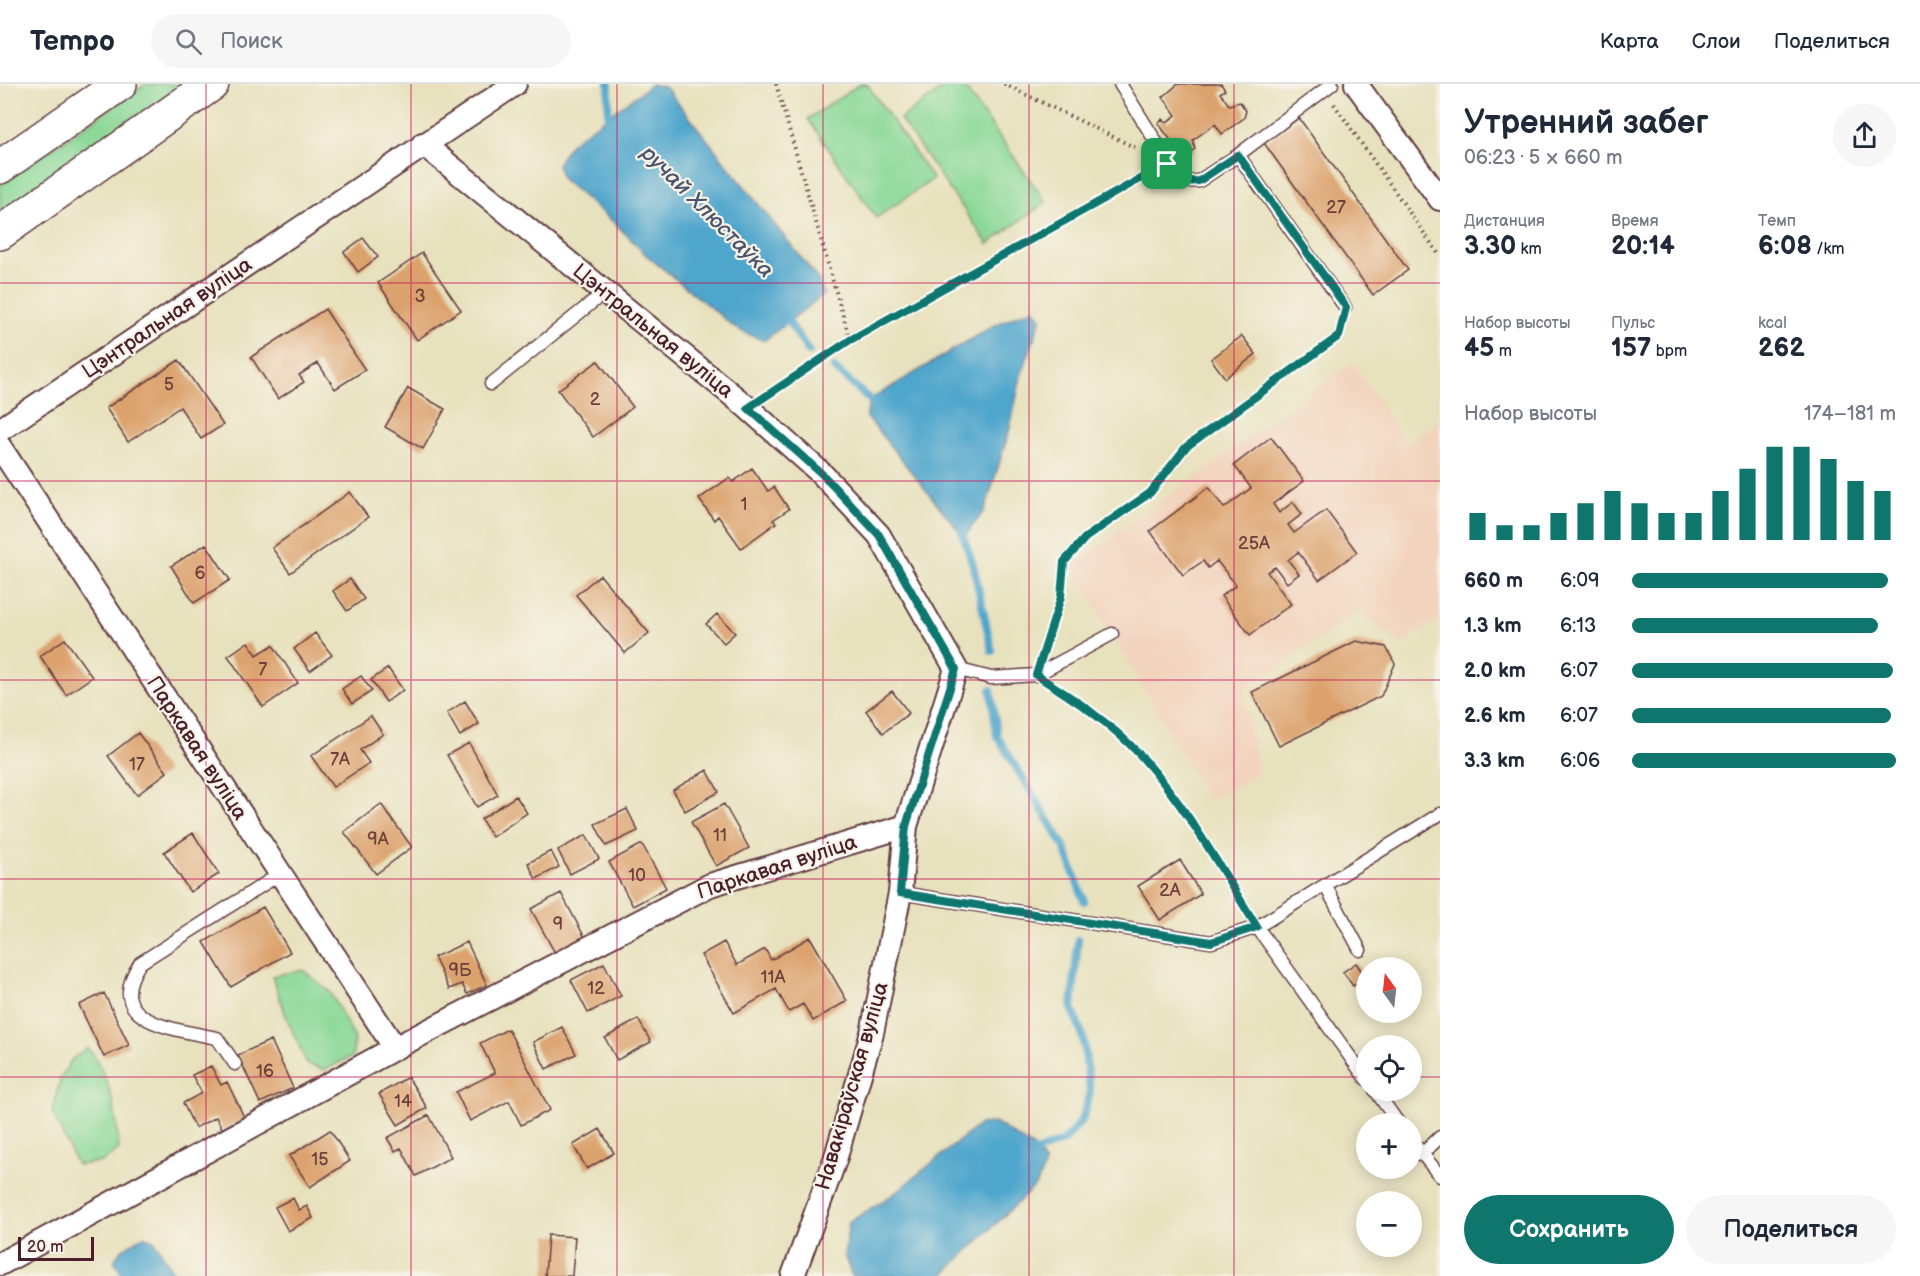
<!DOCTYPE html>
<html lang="ru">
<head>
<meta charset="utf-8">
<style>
	:root { --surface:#fff; --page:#f6f6f7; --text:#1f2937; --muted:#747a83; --line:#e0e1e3; --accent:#0f766e }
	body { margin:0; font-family:"Balsamiq Sans",sans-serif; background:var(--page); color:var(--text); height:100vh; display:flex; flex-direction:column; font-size:22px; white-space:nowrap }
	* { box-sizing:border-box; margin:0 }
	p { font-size:20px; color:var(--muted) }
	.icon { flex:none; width:33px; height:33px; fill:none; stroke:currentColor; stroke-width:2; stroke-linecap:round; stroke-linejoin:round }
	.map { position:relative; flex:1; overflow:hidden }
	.panel { display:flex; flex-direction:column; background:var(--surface); width:480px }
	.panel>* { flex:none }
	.needle { width:39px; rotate:345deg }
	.fabs { position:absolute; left:1356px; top:873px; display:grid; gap:12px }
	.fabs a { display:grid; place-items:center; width:66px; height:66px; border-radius:50%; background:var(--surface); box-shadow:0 3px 15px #0003; font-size:30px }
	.scale { position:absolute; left:18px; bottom:15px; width:76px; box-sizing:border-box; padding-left:6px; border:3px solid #4a1f2b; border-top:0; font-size:16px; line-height:21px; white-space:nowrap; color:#4a1f2b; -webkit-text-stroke:4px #f7f3e8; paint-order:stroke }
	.pin { position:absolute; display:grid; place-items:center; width:51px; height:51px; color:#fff; margin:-26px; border-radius:12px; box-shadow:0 3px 9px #0006 }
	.round { display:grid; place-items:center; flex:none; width:63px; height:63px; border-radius:32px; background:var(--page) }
	.overview { display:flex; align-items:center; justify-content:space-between; height:102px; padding:0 24px }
	h1 { font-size:33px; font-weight:800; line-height:45px }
	.metrics { display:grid; grid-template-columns:repeat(3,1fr); gap:9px; height:102px; padding:6px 24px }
	.metrics div { display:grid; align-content:center }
	.metrics b { font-size:26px; font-weight:800 }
	.metrics small { font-size:16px; font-weight:400 }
	.metrics p { font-size:16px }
	.chart { height:168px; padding:12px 24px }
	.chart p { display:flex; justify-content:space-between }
	.chart svg { width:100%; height:108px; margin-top:6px; stroke:var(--accent); stroke-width:6 }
	.button { display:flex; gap:12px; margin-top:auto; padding:12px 24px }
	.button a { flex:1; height:69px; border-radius:36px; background:var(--accent); color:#fff; font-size:24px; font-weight:800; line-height:69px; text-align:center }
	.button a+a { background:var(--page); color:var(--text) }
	ul { padding:0 24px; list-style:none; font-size:20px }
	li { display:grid; grid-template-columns:96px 72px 1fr; align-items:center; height:45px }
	li i { height:15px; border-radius:8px; background:var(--accent) }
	header { display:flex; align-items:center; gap:36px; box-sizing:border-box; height:84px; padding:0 30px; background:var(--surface); border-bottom:2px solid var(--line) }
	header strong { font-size:28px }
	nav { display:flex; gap:33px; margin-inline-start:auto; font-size:21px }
	.search { width:420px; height:54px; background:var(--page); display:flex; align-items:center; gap:15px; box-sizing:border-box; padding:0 21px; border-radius:33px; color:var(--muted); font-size:22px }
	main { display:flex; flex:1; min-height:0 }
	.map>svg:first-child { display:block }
	.built { fill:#f2d4be }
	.green { fill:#89d896; stroke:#6a7c60; stroke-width:1.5 }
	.water { fill:#4fa6cc; stroke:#4c627c; stroke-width:1.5 }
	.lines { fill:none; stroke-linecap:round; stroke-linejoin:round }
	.stream { stroke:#4fa6cc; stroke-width:8 }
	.building { fill:#dca26d }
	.service-casing { stroke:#623c41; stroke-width:15 }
	.minor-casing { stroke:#623c41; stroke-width:26 }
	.primary-casing { stroke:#623c41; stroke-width:36 }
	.path { stroke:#623c41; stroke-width:4; stroke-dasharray:1.5 4.5; stroke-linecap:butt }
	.service { stroke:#fff; stroke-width:12 }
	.minor { stroke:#fff; stroke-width:22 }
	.primary { stroke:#fff; stroke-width:33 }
	.route-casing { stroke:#fff; stroke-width:12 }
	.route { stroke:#0f766e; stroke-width:8 }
	.grid { fill:none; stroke:#c2185b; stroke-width:1.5; stroke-opacity:0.55 }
	.labels { text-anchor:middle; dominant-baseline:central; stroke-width:4.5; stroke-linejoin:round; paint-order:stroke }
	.number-label { font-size:18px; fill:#6e403c }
	.street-label { font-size:21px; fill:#4a1f2b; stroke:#f7f3e8 }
	.water-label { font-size:22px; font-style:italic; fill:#4c556b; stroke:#f7f3e8 }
</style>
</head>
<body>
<header>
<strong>Tempo</strong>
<div class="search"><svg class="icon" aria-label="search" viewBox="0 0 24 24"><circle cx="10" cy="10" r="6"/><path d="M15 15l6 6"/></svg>Поиск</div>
<nav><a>Карта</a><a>Слои</a><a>Поделиться</a></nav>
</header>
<main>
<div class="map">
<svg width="1440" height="1192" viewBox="0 0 1440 1192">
	<rect width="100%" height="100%" fill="#f7f3e8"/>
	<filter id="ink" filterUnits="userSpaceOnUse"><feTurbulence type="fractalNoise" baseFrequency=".0167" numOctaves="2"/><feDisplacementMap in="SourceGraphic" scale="12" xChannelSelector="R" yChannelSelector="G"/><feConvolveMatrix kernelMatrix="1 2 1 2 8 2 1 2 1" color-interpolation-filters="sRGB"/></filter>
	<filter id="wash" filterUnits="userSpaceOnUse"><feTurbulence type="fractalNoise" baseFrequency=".008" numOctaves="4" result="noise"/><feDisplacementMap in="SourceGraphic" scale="24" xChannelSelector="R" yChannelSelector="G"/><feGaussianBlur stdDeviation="1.35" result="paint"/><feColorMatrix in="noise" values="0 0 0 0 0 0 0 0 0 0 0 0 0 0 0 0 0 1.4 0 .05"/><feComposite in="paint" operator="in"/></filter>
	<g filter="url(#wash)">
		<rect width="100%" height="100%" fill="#e8e1bd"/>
		<path class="built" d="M1353 278 1407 360 1440 336V536L1401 561 1361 527 1244 606 1259 689 1209 717 1072 482Z"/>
		<path class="green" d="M146 0H185L0 129V101Z
			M860 0H867L933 95 876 134 808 35Z
			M949 0H962L1046 118 988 160 900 35Z
			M303 886 330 908 354 953 353 972 324 986 307 980 288 937 272 892Z
			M88 964C112 993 116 1030 119 1065L102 1078 77 1081 52 1028 61 993 72 975Z"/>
		<path class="water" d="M652 0 666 4 818 195 824 210 764 257 737 245 646 171 617 141 562 95 557 80 571 59Z
			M1034 224 1041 234 1021 292 1010 344 985 426 964 453 866 332 871 315 993 242Z
			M995 1039 1037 1066 1045 1080 1037 1100 942 1192H852L844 1171 849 1138 891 1112 980 1040Z
			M143 1152 154 1156 176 1192H123L114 1177 120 1167Z"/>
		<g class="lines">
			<path class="stream" d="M609 0 608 32 611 40
				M783 229 809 268
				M834 284 876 321
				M961 445 973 481 992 567
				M991 606 997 652 1064 762 1084 817
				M1031 1070 1065 1056 1082 1036 1090 1008 1083 953 1072 924 1078 856"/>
		</g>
		<g id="blocks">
			<path class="building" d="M1178 0H1221L1225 6 1220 9 1229 21 1240 18 1246 27 1244 34 1222 50 1215 40 1193 56 1195 65 1186 71 1181 70 1158 39 1162 35 1166 39 1176 31 1163 13Z
				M1299 34 1408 186 1373 211 1264 59Z
				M363 154 378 173 358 188 344 168Z
				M422 169 461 226 417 256 378 199Z
				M325 225 365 286 335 305 318 279 299 291 304 298 278 315 251 273Z
				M1242 252 1256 270 1225 294 1211 275Z
				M179 276 223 341 201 355 180 323 128 358 106 324Z
				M598 277 633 323 593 353 558 306Z
				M408 304 445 325 423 365 385 343Z
				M1271 353 1304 397 1273 420 1279 429 1293 418 1302 430 1288 441 1294 449 1326 426 1357 468 1319 496 1298 468 1288 476 1299 490 1287 499 1275 483 1267 488 1291 520 1250 551 1221 512 1236 501 1217 477 1208 484 1203 477 1183 491 1150 447 1209 403 1224 424 1251 404 1234 381Z
				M752 384 768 407 774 403 789 425 773 436 776 439 741 464 718 432 714 436 699 415 729 394 733 398Z
				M350 408 368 433 290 489 272 464Z
				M206 460 230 496 194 519 171 482Z
				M600 491 649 549 625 569 576 511Z
				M350 495 364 515 347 527 333 507Z
				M717 530 735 549 724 559 706 540Z
				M315 549 332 571 310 587 294 565Z
				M65 555 92 593 66 611 40 572Z
				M1356 557 1386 563 1395 580 1381 612 1279 662 1252 608Z
				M248 558 257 571 273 561 298 599 263 623 228 572Z
				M388 584 403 606 386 618 371 596Z
				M361 592 372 607 352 620 342 605Z
				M892 607 909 629 883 649 866 627Z
				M465 617 479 640 460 652 447 629Z
				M371 632 383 650 360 666 369 679 333 703 311 672Z
				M138 649 167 688 137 711 108 672Z
				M469 659 498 711 477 723 447 671Z
				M707 686 719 708 685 727 673 706Z
				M516 712 527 729 492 753 481 735Z
				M381 720 412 763 376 790 344 748Z
				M724 720 749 764 716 782 691 738Z
				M627 725 638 747 606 762 595 740Z
				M193 749 219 790 190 808 164 768Z
				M586 751 599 775 570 790 558 766Z
				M642 760 666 804 633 822 609 778Z
				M551 767 559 783 536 795 528 779Z
				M1180 776 1201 810 1160 836 1138 802Z
				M561 809 585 854 555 869 531 825Z
				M263 823 290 868 231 903 204 858Z
				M810 853 847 917 813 937 803 920 789 928 776 905 734 929 701 871 724 858 737 881 765 865 771 876Z
				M467 858 487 901 467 910 462 900 449 905 434 873Z
				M604 879 621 912 588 929 571 896Z
				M1356 879 1366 894 1353 902 1343 888Z
				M104 909 129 961 104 973 79 921Z
				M638 935 651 958 617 976 605 954Z
				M562 943 576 970 546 985 533 958Z
				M508 945 550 1026 521 1041 509 1017 470 1037 456 1008 495 989 480 959Z
				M271 956 293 1004 260 1019 238 971Z
				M211 982 221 1001 227 998 245 1035 223 1046 216 1033 195 1044 183 1019 202 1009 192 991Z
				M408 993 427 1024 398 1041 379 1010Z
				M429 1031 451 1073 416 1092 401 1064 395 1067 387 1054Z
				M600 1045 614 1069 587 1085 573 1061Z
				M330 1046 350 1077 310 1103 289 1072Z
				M293 1114 299 1126 307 1122 313 1134 288 1147 275 1123Z
				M548 1151 575 1153 572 1192H545Z"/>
		</g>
	</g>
	<g filter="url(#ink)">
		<use href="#blocks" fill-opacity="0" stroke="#623c41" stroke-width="1.5"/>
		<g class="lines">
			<defs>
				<path id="service" d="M1120 0 1181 98 1199 97 1238 71
					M1332 0 1238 71 1345 223
					M491 300 605 208
					M956 585 991 594 1036 591 1112 550
					M1325 801 1360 866
					M900 809 1211 858 1257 843 1440 730
					M1257 843 1366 995
					M235 980 217 954C175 945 101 939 140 879L280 790
					M1375 1006 1399 1040
					M1412 1057 1440 1092
					M1421 1071 1440 1053"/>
				<path id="minor" d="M1356 0 1440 115
					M423 60 748 324 822 390 879 451 956 585 906 742 900 809 872 949 835 1076 793 1192
					M0 346 515 0
					M0 363 395 964
					M0 1180 395 964 710 801 906 742"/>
				<path id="primary" d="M0 83 120 0
					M0 149 212 0"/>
			</defs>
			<use href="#service" class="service-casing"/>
			<use href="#minor" class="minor-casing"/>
			<use href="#primary" class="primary-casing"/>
			<path class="path" d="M776 0 850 256
				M1004 0 1138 65
				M1334 20 1440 172
				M768 311 850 256 1153 88
				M1044 566 1061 513 1064 478 1085 454 1150 409 1186 363 1339 252 1341 241
				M1054 602C1148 662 1190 736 1247 828"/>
			<use href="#service" class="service"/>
			<use href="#minor" class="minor"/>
			<use href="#primary" class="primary"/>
		</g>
	</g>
	<g class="lines" filter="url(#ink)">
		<defs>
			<path id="route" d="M1238 71 1346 223 1339 252 1186 363 1150 409 1085 454 1064 478 1061 513 1036 591C1074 615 1111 639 1141 672 1187 723 1221 785 1257 843L1211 858 900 809 906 742 956 585 879 451 822 390 748 324 850 256 1167 80 1181 98 1199 97Z"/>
		</defs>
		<use href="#route" class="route-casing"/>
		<use href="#route" class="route"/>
	</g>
	<path class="grid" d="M206 0V1192M411 0V1192M617 0V1192M823 0V1192M1029 0V1192M1234 0V1192M0 199H1440M0 397H1440M0 596H1440M0 795H1440M0 993H1366M1412 993H1440"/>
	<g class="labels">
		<g class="number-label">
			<text x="1336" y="123">27</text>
			<text x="420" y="212">3</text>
			<text x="169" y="300">5</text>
			<text x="595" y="315">2</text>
			<text x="744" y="420">1</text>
			<text x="1254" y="459">25А</text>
			<text x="200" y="489">6</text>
			<text x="263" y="585">7</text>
			<text x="340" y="675">7А</text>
			<text x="137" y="680">17</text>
			<text x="720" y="751">11</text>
			<text x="378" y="755">9А</text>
			<text x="637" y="791">10</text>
			<text x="1170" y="806">2А</text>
			<text x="558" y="840">9</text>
			<text x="460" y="886">9Б</text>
			<text x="773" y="893">11А</text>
			<text x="596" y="904">12</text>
			<text x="265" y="987">16</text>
			<text x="403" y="1017">14</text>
			<text x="320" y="1075">15</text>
		</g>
		<g class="street-label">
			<text transform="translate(167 234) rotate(-34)">Цэнтральная вуліца</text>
			<text transform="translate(653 247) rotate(39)">Цэнтральная вуліца</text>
			<text transform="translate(197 664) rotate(57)">Паркавая вуліца</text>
			<text transform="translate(777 783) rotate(-18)">Паркавая вуліца</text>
			<text transform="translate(852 1002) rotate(-74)">Навакіраўская вуліца</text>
		</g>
		<g class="water-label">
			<text transform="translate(707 128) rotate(45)">ручай Хлюстаўка</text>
		</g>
	</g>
</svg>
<div class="fabs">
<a><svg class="needle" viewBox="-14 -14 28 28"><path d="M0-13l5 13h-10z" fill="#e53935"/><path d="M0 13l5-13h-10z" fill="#747a83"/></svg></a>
<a><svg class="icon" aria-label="locate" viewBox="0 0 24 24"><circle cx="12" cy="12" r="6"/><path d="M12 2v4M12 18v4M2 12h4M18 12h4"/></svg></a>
<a>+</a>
<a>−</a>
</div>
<div class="scale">20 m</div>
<div class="pin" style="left:1167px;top:80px;background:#1e9e55"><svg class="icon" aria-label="arrive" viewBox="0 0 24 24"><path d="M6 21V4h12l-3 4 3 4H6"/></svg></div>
</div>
<section class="panel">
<div class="overview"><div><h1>Утренний забег</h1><p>06:23 · 5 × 660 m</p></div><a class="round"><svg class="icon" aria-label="share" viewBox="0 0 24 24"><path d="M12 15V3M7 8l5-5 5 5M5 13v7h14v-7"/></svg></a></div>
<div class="metrics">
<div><p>Дистанция</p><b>3.30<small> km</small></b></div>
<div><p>Время</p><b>20:14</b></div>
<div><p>Темп</p><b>6:08<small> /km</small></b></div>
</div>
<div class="metrics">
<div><p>Набор высоты</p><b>45<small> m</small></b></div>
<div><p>Пульс</p><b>157<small> bpm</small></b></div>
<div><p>kcal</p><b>262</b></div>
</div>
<div class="chart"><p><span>Набор высоты</span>174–181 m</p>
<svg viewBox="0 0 160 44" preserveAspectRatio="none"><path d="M5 44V33M15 44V38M25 44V38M35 44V33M45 44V29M55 44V24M65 44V29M75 44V33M85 44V33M95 44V24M105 44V15M115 44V6M125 44V6M135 44V11M145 44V20M155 44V24"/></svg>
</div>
<ul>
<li><b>660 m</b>6:09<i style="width:97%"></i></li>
<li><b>1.3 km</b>6:13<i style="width:93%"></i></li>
<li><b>2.0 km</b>6:07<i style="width:99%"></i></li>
<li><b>2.6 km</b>6:07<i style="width:98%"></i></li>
<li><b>3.3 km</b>6:06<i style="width:100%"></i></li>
</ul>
<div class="button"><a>Сохранить</a><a>Поделиться</a></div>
</section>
</main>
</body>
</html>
